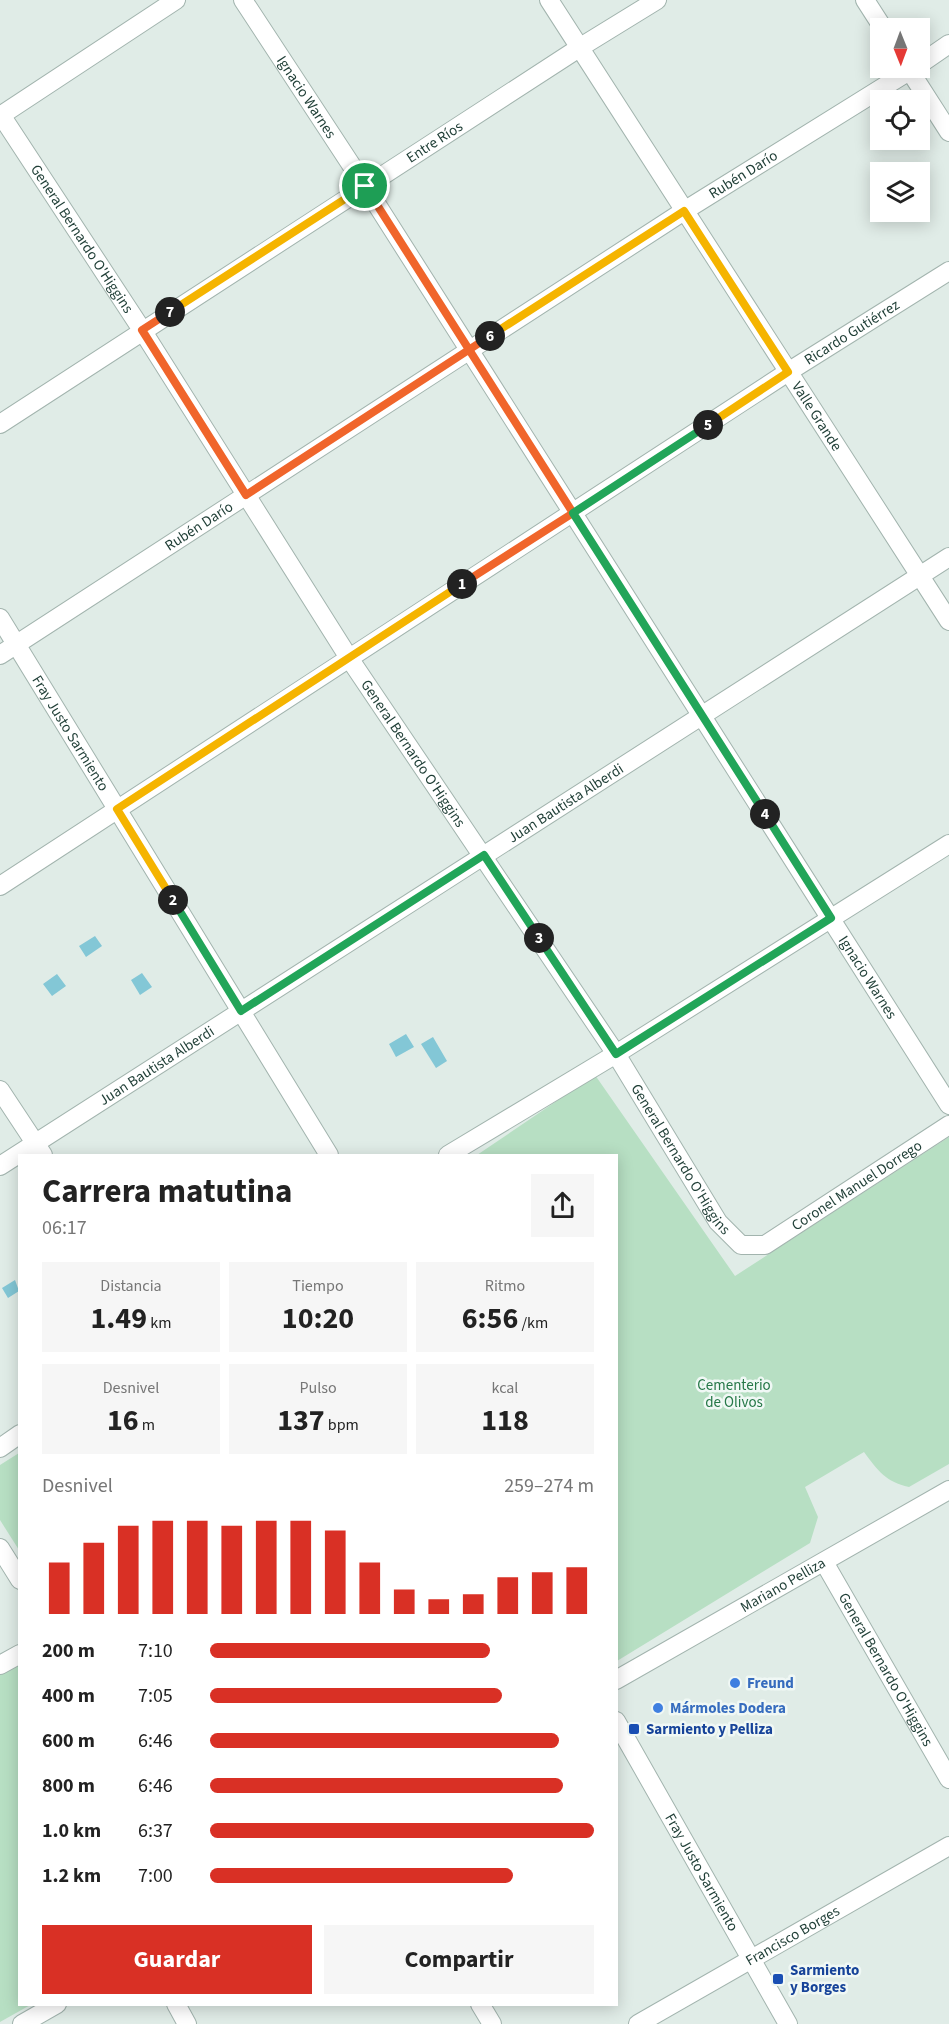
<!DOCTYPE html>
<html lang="es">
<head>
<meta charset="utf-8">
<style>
	:root { --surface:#fff; --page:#f6f6f6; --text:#222; --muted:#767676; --accent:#d93025 }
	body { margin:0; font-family:"Source Sans 3",sans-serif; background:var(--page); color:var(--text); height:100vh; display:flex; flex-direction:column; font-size:22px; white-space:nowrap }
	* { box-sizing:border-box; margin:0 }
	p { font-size:20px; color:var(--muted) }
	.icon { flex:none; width:33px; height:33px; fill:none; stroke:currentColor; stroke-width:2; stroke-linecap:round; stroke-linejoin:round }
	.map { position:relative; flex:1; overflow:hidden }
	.side { position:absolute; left:18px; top:1154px; width:600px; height:852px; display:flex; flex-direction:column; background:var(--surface); border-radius:0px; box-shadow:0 3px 15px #0003 }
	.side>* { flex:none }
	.needle { width:39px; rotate:179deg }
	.buttons { position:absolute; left:870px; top:18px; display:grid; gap:12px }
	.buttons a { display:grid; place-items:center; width:60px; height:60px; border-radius:0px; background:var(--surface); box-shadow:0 3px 15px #0003; font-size:30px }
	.pin { position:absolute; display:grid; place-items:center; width:51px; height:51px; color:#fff; margin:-26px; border:3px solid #fff; border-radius:50%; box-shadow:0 2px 6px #0007 }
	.km { position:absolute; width:30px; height:30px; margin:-15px; border-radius:50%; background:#222; color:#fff; font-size:16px; line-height:30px; text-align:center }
	.round { display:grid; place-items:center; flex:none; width:63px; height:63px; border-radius:0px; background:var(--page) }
	.head { display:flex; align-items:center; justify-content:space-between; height:102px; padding:0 24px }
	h1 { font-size:33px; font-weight:700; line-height:45px }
	.metrics { display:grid; grid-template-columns:repeat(3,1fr); gap:9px; height:102px; padding:6px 24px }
	.metrics div { display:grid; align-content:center; border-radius:0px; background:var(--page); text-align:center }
	.metrics b { font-size:30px; font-weight:700 }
	.metrics small { font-size:16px; font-weight:400 }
	.metrics p { font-size:16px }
	.chart { height:168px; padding:12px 24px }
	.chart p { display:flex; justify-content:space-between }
	.chart svg { width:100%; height:108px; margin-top:6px; stroke:var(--accent); stroke-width:6 }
	.action { display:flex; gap:12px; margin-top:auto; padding:12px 24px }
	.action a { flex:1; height:69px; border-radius:0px; background:var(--accent); color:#fff; font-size:24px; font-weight:700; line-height:69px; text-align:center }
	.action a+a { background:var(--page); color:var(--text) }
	ul { padding:0 24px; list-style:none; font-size:20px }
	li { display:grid; grid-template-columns:96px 72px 1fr; align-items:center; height:45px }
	li i { height:15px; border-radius:8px; background:var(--accent) }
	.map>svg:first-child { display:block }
	.green { fill:#b7dfc3 }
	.water { fill:#83c7d6 }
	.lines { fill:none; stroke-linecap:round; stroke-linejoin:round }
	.minor-casing { stroke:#a2b4ae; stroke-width:20 }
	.minor { stroke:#fff; stroke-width:18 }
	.split-1-casing { stroke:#fff; stroke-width:12 }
	.split-2-casing { stroke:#fff; stroke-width:12 }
	.split-3-casing { stroke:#fff; stroke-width:12 }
	.split-4-casing { stroke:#fff; stroke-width:12 }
	.split-5-casing { stroke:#fff; stroke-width:12 }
	.split-6-casing { stroke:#fff; stroke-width:12 }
	.split-7-casing { stroke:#fff; stroke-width:12 }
	.split-8-casing { stroke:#fff; stroke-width:12 }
	.split-1 { stroke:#f0652b; stroke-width:8 }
	.split-2 { stroke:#f5b400; stroke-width:8 }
	.split-3 { stroke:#22a559; stroke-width:8 }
	.split-4 { stroke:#22a559; stroke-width:8 }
	.split-5 { stroke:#22a559; stroke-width:8 }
	.split-6 { stroke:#f5b400; stroke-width:8 }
	.split-7 { stroke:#f0652b; stroke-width:8 }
	.split-8 { stroke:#f5b400; stroke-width:8 }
	.shop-dot { fill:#3f7fe0; stroke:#f0f8f5; stroke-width:2 }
	.transit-dot { fill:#1a4fb4; stroke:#f0f8f5; stroke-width:2 }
	.labels { text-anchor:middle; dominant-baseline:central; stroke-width:5; stroke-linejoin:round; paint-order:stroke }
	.street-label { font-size:15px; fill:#1f3e36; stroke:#f0f8f5 }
	.park-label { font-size:15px; fill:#267848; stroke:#f0f8f5 }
	.shop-label { font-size:15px; font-weight:bold; fill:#366cbe; stroke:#f0f8f5; text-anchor:start }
	.transit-label { font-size:15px; font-weight:bold; fill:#164399; stroke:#f0f8f5; text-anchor:start }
</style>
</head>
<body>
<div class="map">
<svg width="949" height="2024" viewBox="0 0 949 2024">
	<rect width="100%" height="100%" fill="#e0ece7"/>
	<path class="green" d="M595 1075 735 1276 949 1137V1464L909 1487C886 1482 878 1471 864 1452L805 1487 818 1517 810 1543 617 1661 616 1155H477Z
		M19 1453V1550L0 1520V1465Z
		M19 1663 20 2004H32L0 2022V1675Z"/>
	<path class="water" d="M95 936 102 946 86 957 79 946Z
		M142 973 152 987 140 995 131 980Z
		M57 974 66 986 52 996 43 984Z
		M406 1034 414 1047 396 1057 389 1044Z
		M433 1037 447 1061 436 1068 421 1044Z
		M15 1280 19 1291 8 1298 2 1288Z"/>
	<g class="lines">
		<defs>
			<g id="minor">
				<path id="s1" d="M243 0 365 186 949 1105"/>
				<path id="s2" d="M549 0 949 621"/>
				<path d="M865 0 883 28"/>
				<path d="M920 64 949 44"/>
				<path d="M908 68 949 132"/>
				<path id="s3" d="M1 115 142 330 349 658 616 1054 718 1222 741 1245H765L949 1125"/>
				<path d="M0 116 176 0"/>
				<path id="s4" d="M0 424 579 48 657 0"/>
				<path id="s5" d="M0 618 329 1155"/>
				<path id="s6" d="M0 655 684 211 914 68"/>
				<path id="s7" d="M0 886 788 372 949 271"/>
				<path d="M0 1090 43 1155"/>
				<path d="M448 1155 616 1054 949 844"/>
				<path id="s8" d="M0 1166 949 557"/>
				<path d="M0 1448 20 1434"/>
				<path d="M0 1548 20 1580"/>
				<path id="s9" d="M824 1562 949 1779"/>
				<path d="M0 1665 20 1654"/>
				<path id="s10" d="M616 1680 949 1490"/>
				<path id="s11" d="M616 1721 788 2024"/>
				<path d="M176 2004 187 2024"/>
				<path d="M480 2004 492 2024"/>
				<path d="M22 2024 57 2004"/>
				<path id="s12" d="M638 2024 949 1846"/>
			</g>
		</defs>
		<use href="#minor" class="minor-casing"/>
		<use href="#minor" class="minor"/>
	</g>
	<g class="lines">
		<defs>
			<path id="split-1" d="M365 186 573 513 462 584"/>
			<path id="split-2" d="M173 900 117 809 462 584"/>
			<path id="split-3" d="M173 900 241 1011 484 855 539 938"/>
			<path id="split-4" d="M539 938 616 1054 831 918 765 814"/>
			<path id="split-5" d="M708 425 573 513 765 814"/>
			<path id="split-6" d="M490 336 684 211 788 372 708 425"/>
			<path id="split-7" d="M170 312 142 330 246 495 490 336"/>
			<path id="split-8" d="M170 312 365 186"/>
		</defs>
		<use href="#split-1" class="split-1-casing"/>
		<use href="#split-2" class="split-2-casing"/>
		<use href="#split-3" class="split-3-casing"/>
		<use href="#split-4" class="split-4-casing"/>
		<use href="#split-5" class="split-5-casing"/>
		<use href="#split-6" class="split-6-casing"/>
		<use href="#split-7" class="split-7-casing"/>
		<use href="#split-8" class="split-8-casing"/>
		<use href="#split-1" class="split-1"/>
		<use href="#split-2" class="split-2"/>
		<use href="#split-3" class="split-3"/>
		<use href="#split-4" class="split-4"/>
		<use href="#split-5" class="split-5"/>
		<use href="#split-6" class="split-6"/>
		<use href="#split-7" class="split-7"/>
		<use href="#split-8" class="split-8"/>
	</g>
	<g class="shop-dot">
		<circle cx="735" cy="1683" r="6"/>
		<circle cx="658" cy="1708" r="6"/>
	</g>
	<g class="transit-dot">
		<rect x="628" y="1723" width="12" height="12" rx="3"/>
		<rect x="772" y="1973" width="12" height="12" rx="3"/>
	</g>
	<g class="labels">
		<g class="street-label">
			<text stroke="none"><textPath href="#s1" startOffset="116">Ignacio Warnes</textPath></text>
			<text stroke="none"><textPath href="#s4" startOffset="518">Entre Ríos</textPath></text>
			<text stroke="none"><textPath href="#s6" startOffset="885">Rubén Darío</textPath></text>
			<text stroke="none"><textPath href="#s3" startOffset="148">General Bernardo O'Higgins</textPath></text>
			<text stroke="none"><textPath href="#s7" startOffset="1016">Ricardo Gutiérrez</textPath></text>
			<text stroke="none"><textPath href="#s2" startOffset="495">Valle Grande</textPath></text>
			<text stroke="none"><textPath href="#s6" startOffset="237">Rubén Darío</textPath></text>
			<text stroke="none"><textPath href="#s5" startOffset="135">Fray Justo Sarmiento</textPath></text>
			<text stroke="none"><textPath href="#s3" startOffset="760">General Bernardo O'Higgins</textPath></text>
			<text stroke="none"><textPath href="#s8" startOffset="672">Juan Bautista Alberdi</textPath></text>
			<text stroke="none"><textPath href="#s1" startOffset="1160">Ignacio Warnes</textPath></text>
			<text stroke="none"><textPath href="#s8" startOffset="186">Juan Bautista Alberdi</textPath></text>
			<text stroke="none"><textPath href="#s3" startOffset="1246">General Bernardo O'Higgins</textPath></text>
			<text stroke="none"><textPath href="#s3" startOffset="1485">Coronel Manuel Dorrego</textPath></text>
			<text stroke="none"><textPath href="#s10" startOffset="192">Mariano Pelliza</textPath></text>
			<text stroke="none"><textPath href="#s9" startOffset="124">General Bernardo O'Higgins</textPath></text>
			<text stroke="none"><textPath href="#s11" startOffset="174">Fray Justo Sarmiento</textPath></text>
			<text stroke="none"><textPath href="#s12" startOffset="178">Francisco Borges</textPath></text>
		</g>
		<g class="park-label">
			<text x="734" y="1385">Cementerio<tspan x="734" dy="17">de Olivos</tspan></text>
		</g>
		<g class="shop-label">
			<text x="747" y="1683">Freund</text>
			<text x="670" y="1708">Mármoles Dodera</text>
		</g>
		<g class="transit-label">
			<text x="646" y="1729">Sarmiento y Pelliza</text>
			<text x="790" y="1970">Sarmiento<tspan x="790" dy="17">y Borges</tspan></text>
		</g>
	</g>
</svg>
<div class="buttons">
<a><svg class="needle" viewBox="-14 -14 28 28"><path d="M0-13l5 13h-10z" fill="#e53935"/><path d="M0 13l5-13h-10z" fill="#767676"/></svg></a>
<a><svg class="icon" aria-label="locate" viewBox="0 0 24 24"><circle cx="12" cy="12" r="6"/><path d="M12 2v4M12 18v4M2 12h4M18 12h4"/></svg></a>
<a><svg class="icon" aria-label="layers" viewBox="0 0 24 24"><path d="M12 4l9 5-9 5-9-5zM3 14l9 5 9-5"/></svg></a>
</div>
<div class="pin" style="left:365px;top:186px;background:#1e9e55"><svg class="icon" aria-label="arrive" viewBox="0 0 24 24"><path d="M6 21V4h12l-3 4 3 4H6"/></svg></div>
<b class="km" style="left:462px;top:584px">1</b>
<b class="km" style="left:173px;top:900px">2</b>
<b class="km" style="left:539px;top:938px">3</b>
<b class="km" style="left:765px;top:814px">4</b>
<b class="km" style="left:708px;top:425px">5</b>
<b class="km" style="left:490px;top:336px">6</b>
<b class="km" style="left:170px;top:312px">7</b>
<section class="side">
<div class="head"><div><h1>Carrera matutina</h1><p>06:17</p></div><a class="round"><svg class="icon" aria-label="share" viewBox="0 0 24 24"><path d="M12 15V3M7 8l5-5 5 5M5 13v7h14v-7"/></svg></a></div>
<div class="metrics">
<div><p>Distancia</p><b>1.49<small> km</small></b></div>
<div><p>Tiempo</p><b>10:20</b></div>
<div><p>Ritmo</p><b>6:56<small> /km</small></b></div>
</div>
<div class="metrics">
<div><p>Desnivel</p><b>16<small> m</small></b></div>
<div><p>Pulso</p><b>137<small> bpm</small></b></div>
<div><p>kcal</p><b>118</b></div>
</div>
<div class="chart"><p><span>Desnivel</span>259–274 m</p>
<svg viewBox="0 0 160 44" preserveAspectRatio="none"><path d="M5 44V23M15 44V15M25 44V8M35 44V6M45 44V6M55 44V8M65 44V6M75 44V6M85 44V10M95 44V23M105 44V34M115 44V38M125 44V36M135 44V29M145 44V27M155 44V25"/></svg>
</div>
<ul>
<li><b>200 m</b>7:10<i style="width:73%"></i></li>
<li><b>400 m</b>7:05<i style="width:76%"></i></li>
<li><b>600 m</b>6:46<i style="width:91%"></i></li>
<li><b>800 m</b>6:46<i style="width:92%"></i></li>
<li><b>1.0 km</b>6:37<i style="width:100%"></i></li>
<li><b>1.2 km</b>7:00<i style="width:79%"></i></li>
</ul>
<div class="action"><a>Guardar</a><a>Compartir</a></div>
</section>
</div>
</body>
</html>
